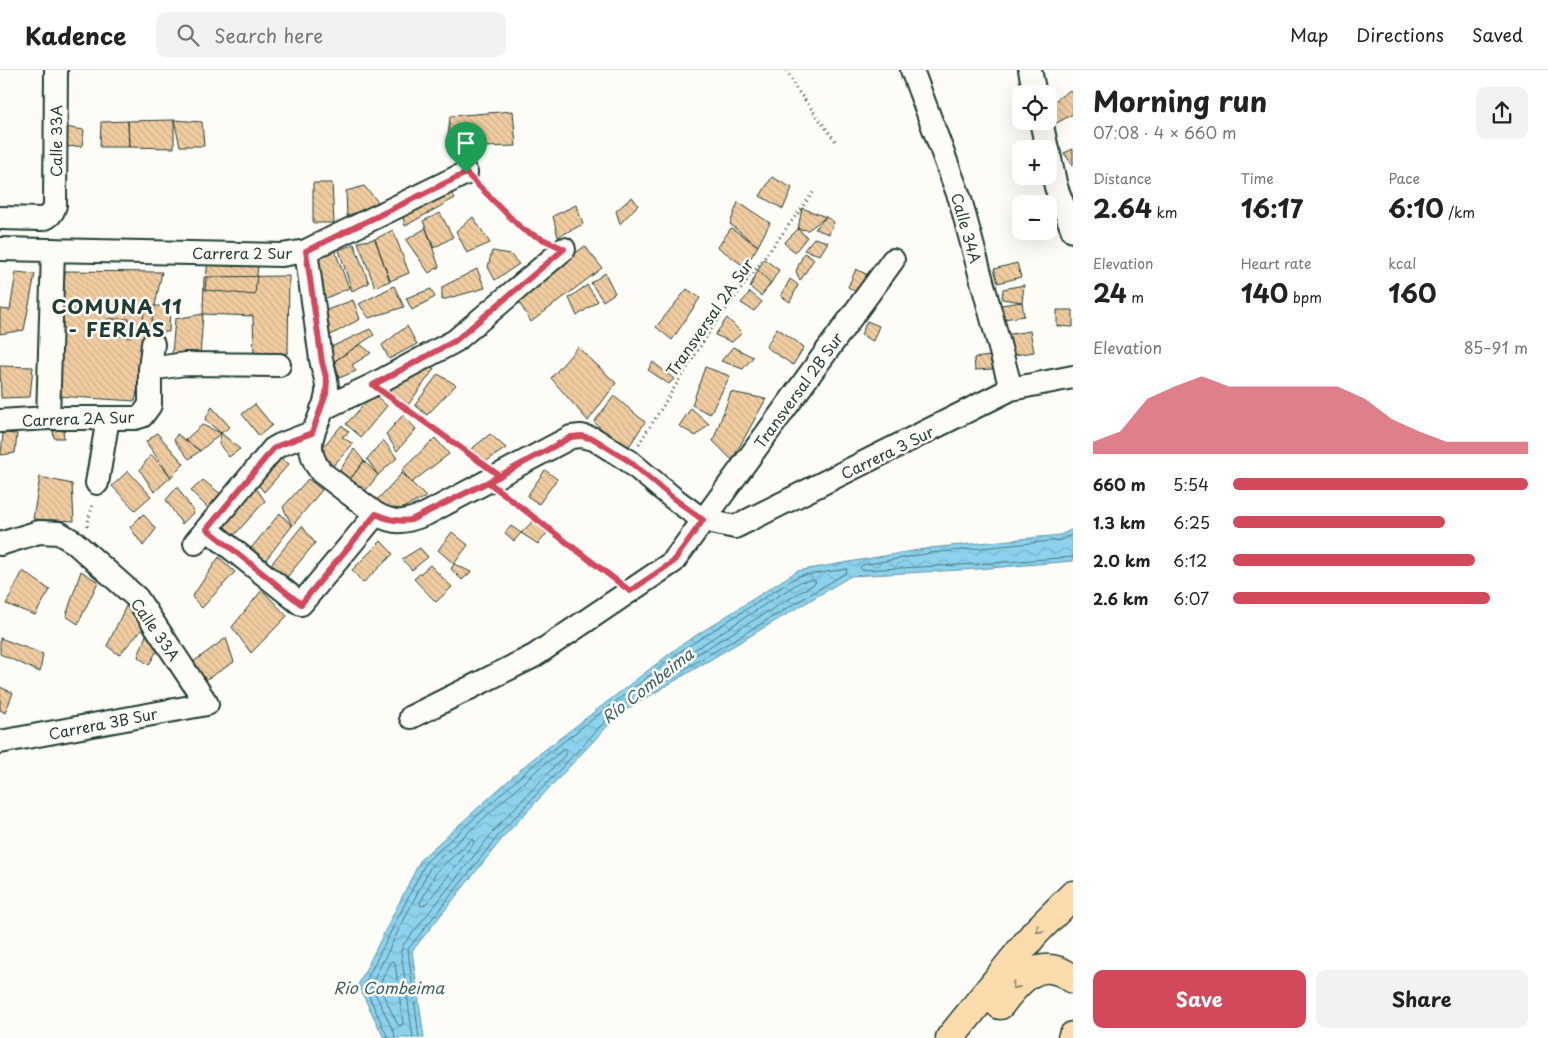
<!DOCTYPE html>
<html lang="en">
<head>
<meta charset="utf-8">
<style>
	:root { --surface:#fff; --page:#f2f2f2; --text:#222; --muted:#767676; --line:#e0e0e0; --accent:#d1495b }
	body { margin:0; font-family:"Playpen Sans",sans-serif; background:var(--page); color:var(--text); height:100vh; display:flex; flex-direction:column; font-size:19px; white-space:nowrap }
	* { box-sizing:border-box; margin:0 }
	p { font-size:16px; color:var(--muted) }
	.icon { flex:none; width:28px; height:28px; fill:none; stroke:currentColor; stroke-width:2; stroke-linecap:round; stroke-linejoin:round }
	.map { position:relative; flex:1; overflow:hidden }
	.sheet { display:flex; flex-direction:column; background:var(--surface); width:475px }
	.sheet>* { flex:none }
	.tools { position:absolute; left:1012px; top:15px; display:grid; gap:10px }
	.tools a { display:grid; place-items:center; width:45px; height:45px; border-radius:10px; background:var(--surface); box-shadow:0 5px 20px #0002; font-size:25px }
	.pin { position:absolute; display:grid; place-items:center; width:42px; height:42px; color:#fff; margin:-51px -21px; border-radius:50% 50% 50% 0; rotate:-45deg; box-shadow:0 0 5px #0007 }
	.pin .icon { rotate:45deg }
	.round { display:grid; place-items:center; flex:none; width:52px; height:52px; border-radius:10px; background:var(--page) }
	.overview { display:flex; align-items:center; justify-content:space-between; height:85px; padding:0 20px }
	h1 { font-size:28px; font-weight:700; line-height:38px }
	.metrics { display:grid; grid-template-columns:repeat(3,1fr); gap:8px; height:85px; padding:5px 20px }
	.metrics div { display:grid; align-content:center }
	.metrics b { font-size:25px; font-weight:700 }
	.metrics small { font-size:14px; font-weight:400 }
	.metrics p { font-size:14px }
	.chart { height:140px; padding:10px 20px }
	.chart p { display:flex; justify-content:space-between }
	.chart svg { width:100%; height:90px; margin-top:5px; fill:var(--accent); opacity:.7 }
	.action { display:flex; gap:10px; margin-top:auto; padding:10px 20px }
	.action a { flex:1; height:58px; border-radius:10px; background:var(--accent); color:#fff; font-size:20px; font-weight:700; line-height:58px; text-align:center }
	.action a+a { background:var(--page); color:var(--text) }
	ul { padding:0 20px; list-style:none; font-size:16px }
	li { display:grid; grid-template-columns:80px 60px 1fr; align-items:center; height:38px }
	li i { height:12px; border-radius:6px; background:var(--accent) }
	header { display:flex; align-items:center; gap:30px; box-sizing:border-box; height:70px; padding:0 25px; background:var(--surface); border-bottom:1px solid var(--line) }
	header strong { font-size:24px }
	nav { display:flex; gap:28px; margin-inline-start:auto; font-size:18px }
	.search { width:350px; height:45px; background:var(--page); display:flex; align-items:center; gap:12px; box-sizing:border-box; padding:0 18px; border-radius:10px; color:var(--muted); font-size:19px }
	main { display:flex; flex:1; min-height:0 }
	.map>svg:first-child { display:block }
	.water { fill:url(#water-waves); stroke:#6096a3 }
	.lines { fill:none; stroke-linecap:round; stroke-linejoin:round }
	.shore { stroke:#4b797e; stroke-width:1 }
	.building { fill:url(#building-back-hatch); stroke:#1f3d34 }
	.street-casing { stroke:#1f3d34; stroke-width:26 }
	.highway-casing { stroke:#1f3d34; stroke-width:31 }
	.path { stroke:#1f3d34; stroke-width:3; stroke-dasharray:1 4; stroke-linecap:butt }
	.street { stroke:#fdfcf7; stroke-width:22 }
	.highway { stroke:#fcdcac; stroke-width:28 }
	.oneway { stroke:#8e8c70 }
	.route-casing { stroke:#fff; stroke-width:10 }
	.route { stroke:#d1495b; stroke-width:6 }
	.labels { text-anchor:middle; dominant-baseline:central; stroke-width:5; stroke-linejoin:round; paint-order:stroke }
	.street-label { font-size:15px; fill:#1f3d34; stroke:#fdfcf7 }
	.water-label { font-size:16px; font-style:italic; fill:#3a6262; stroke:#fdfcf7 }
	.district-label { font-size:20px; font-weight:bold; letter-spacing:1px; fill:#1f3d34; stroke:#fdfcf7 }
</style>
</head>
<body>
<header>
<strong>Kadence</strong>
<div class="search"><svg class="icon" aria-label="search" viewBox="0 0 24 24"><circle cx="10" cy="10" r="6"/><path d="M15 15l6 6"/></svg>Search here</div>
<nav><a>Map</a><a>Directions</a><a>Saved</a></nav>
</header>
<main>
<div class="map">
<svg width="1073" height="968" viewBox="0 0 1073 968">
	<defs>
		<pattern id="water-waves" width="16" height="10" patternUnits="userSpaceOnUse" patternTransform="scale(1.25)"><rect width="16" height="10" fill="#8cd2ed"/><path d="M0 5q4-4 8 0t8 0" fill="none" stroke="#78b5cc"/></pattern>
		<pattern id="building-back-hatch" width="6" height="6" patternUnits="userSpaceOnUse" patternTransform="scale(1.25)"><rect width="6" height="6" fill="#f1cca1"/><path d="M-1 5l2 2M0 0l6 6M5-1l2 2" fill="none" stroke="#ceb08b"/></pattern>
	</defs>
	<rect width="100%" height="100%" fill="#fdfcf7"/>
	<filter id="ink" filterUnits="userSpaceOnUse"><feTurbulence type="fractalNoise" baseFrequency=".02" numOctaves="2"/><feDisplacementMap in="SourceGraphic" scale="10" xChannelSelector="R" yChannelSelector="G"/><feConvolveMatrix kernelMatrix="1 2 1 2 8 2 1 2 1" color-interpolation-filters="sRGB"/></filter>
	<g filter="url(#ink)">
		<path class="water" d="M1073 459V491L978 499 851 506 619 644 506 764 412 881 424 968H384L358 915 421 789 529 692 681 575 797 501 930 478 1060 465Z"/>
		<g class="lines">
			<path class="shore" d="M1073 464 1061 470 931 483 862 495 860 498 862 500 978 494 1073 487
				M813 510 816 512 814 514 689 589 686 588 688 584 800 512Z
				M473 769 474 773 425 835 421 836 420 833 437 801Z
				M392 891 395 893 403 953 401 956 398 955 379 916Z
				M388 968 364 915 426 792 532 696 684 579 798 506 847 499 846 503 616 640 502 761 408 879 419 968
				M395 968 394 962 371 915 431 796 536 701 563 680H566V684L497 757 403 875 401 882 413 968"/>
		</g>
		<path class="building" d="M1070 20 1073 25V44L1053 55 1049 45V35Z
			M513 41 516 76 447 78 450 46Z
			M174 50V78L129 77 128 51Z
			M174 50 202 52 204 76H180Z
			M128 51 129 77H100L101 52Z
			M64 57 84 60 82 76 63 77Z
			M1073 79V96L1064 83Z
			M772 107 792 118 783 139 760 126Z
			M313 113H332L334 153H313Z
			M364 116 379 133 347 146 346 121Z
			M448 118 455 128 405 156 402 143Z
			M632 127 638 135 620 154 616 141Z
			M738 132 770 153 758 176 730 154Z
			M576 135 583 154 558 167 553 146Z
			M802 138 826 147 808 160 798 159Z
			M440 143 453 167 434 178 423 151Z
			M473 147 490 173 467 183 456 161Z
			M826 147 834 152 829 164 815 159Z
			M426 158 439 197 429 203 406 170Z
			M731 158 758 176 745 197 718 177Z
			M798 159 807 167 795 182 784 173Z
			M393 160 409 203 390 211 375 169Z
			M814 168 828 172 820 185 804 180Z
			M375 169 390 211 375 217 358 172Z
			M354 174 369 213 352 221 339 180Z
			M585 176 602 198 531 252 516 227Z
			M335 181 349 218 315 233 313 188Z
			M492 181 510 184 519 194 495 210 488 197Z
			M804 183 814 189 800 211 796 201Z
			M764 189 779 200 771 213 758 200Z
			M208 190 258 195 255 225 205 220Z
			M1017 193 1021 207 998 213 994 199Z
			M477 199 485 218 442 230V217Z
			M856 199 874 208 864 227 848 217Z
			M758 200 771 213 761 226 750 217Z
			M65 201 162 202 135 331 56 326Z
			M16 202 35 204 24 260 0 264V239L10 240Z
			M605 203 615 223 603 231 591 213Z
			M289 206 288 283 254 286 253 246 203 244 204 207Z
			M790 209 798 215 790 232 781 226Z
			M587 215 598 231 577 246 569 228Z
			M1024 215 1022 232 1002 229 1003 219Z
			M394 216 404 237 369 248 359 234Z
			M431 219 435 227 412 240 406 228Z
			M687 219 700 228 672 270 656 257Z
			M750 222 762 232 754 241 741 233Z
			M353 230 360 249 327 267 319 243Z
			M1022 232 1024 246 1003 249 1001 235Z
			M144 236H170L169 262 143 261Z
			M1057 240H1073V257L1057 256Z
			M203 244 200 287 172 284 175 249Z
			M727 248 742 263 732 272 715 265Z
			M107 249H130L131 268 108 263Z
			M867 251 879 256 873 271 861 265Z
			M407 256 417 274 389 289 382 275Z
			M777 258 804 277 793 295 766 277Z
			M370 259 374 265 330 294 329 278Z
			M1030 261 1034 282 1008 286 1005 265Z
			M360 274 371 283 352 295 356 301 339 308 335 291Z
			M578 277 616 313 588 351 551 308Z
			M733 277 753 287 743 299 721 291Z
			M991 286 993 299 975 300 974 288Z
			M653 292 674 309 669 314 648 300Z
			M423 294 434 299 408 335 384 318Z
			M0 296 33 297 30 327 1 328Z
			M705 297 730 306 710 344 692 335Z
			M438 304 456 315 427 345 415 335Z
			M731 322 766 329 732 390 713 371Z
			M374 324 387 336 361 367 346 354Z
			M614 326 645 352 626 381 594 352Z
			M255 334 272 355 259 366 242 344Z
			M212 337 230 357 221 363 205 350Z
			M691 338 709 354 696 366 679 356Z
			M403 345 416 359 397 381 386 364Z
			M202 355 221 363 200 381 185 370Z
			M342 355 349 362 342 367 353 374 330 399 315 386Z
			M63 360 64 368H54L53 361Z
			M3 363 17 364 15 383 1 385Z
			M157 363 184 394 171 407 146 372Z
			M221 363 240 379 229 387 219 374Z
			M177 364 185 370 200 381 189 389 174 370Z
			M490 364 506 378 485 392 469 381Z
			M435 368 449 384 411 413 402 400Z
			M383 370 397 388 378 405 367 389Z
			M354 379 364 391 348 412 338 403Z
			M151 384 171 407 154 422 140 400Z
			M275 384 289 394 264 422 253 408Z
			M364 391 378 405 363 424 348 412Z
			M545 400 557 409 539 434 527 426Z
			M128 401 151 426 135 440 112 416Z
			M402 403 426 427 390 444 377 430Z
			M40 407 72 414 74 451 33 449Z
			M308 409 322 420 292 456 283 437Z
			M203 410 222 425 209 439 191 421Z
			M254 415 265 431 228 472 221 456Z
			M177 417 194 442 182 454 166 430Z
			M280 443 292 456 261 496 247 483Z
			M143 444 156 459 143 476 130 457Z
			M534 450 548 462 538 474 521 463Z
			M302 456 315 473 283 512 268 498Z
			M511 456 521 463 514 471 505 463Z
			M452 462 468 475 454 494 438 480Z
			M381 471 393 484 363 513 352 500Z
			M420 478 428 487 412 500 402 489Z
			M219 487 235 502 202 538 192 527Z
			M454 494 471 502 462 510 451 499Z
			M430 495 452 517 436 532 414 509Z
			M23 501 50 520 35 545 6 534Z
			M81 501 98 512 78 554 66 546Z
			M262 520 287 546 251 583 232 557Z
			M126 536 147 554 119 585 107 576Z
			M147 562 161 573 149 595 138 587Z
			M0 568 43 584 40 602 0 584Z
			M226 568 234 592 196 616 189 595Z
			M0 617 13 623 5 643 0 640Z"/>
		<g class="lines">
			<defs>
				<path id="street" d="M912 0 960 129 1011 319
					M1030 0 1035 24
					M1041 51 1047 79
					M1049 84 1056 117 1073 161
					M0 148 42 149C50 147 53 143 55 135L56 0
					M0 179 282 185 306 181 466 103
					M306 181C311 217 316 253 321 289 323 301 328 310 327 323 323 354 297 370 321 402L376 444C396 455 406 452 426 444L571 367 581 366 594 369 629 391 673 428 703 450 735 457 1011 319 1073 307
					M150 299 185 294 279 295
					M322 339 373 315 455 271 564 179
					M48 348 53 180
					M0 351 48 348H135L142 346 150 335V299L153 274
					M97 413 108 348
					M207 459 301 534 376 444
					M195 473 273 379 280 375 311 363
					M0 474 39 462 59 463 74 472 137 528 207 634 0 672
					M411 647 534 586 673 492 893 190"/>
				<path id="highway" d="M1000 935C1019 910 1040 884 1073 909
					M950 968 1035 863 1073 825
					M1072 968 1073 966"/>
			</defs>
			<use href="#street" class="street-casing"/>
			<use href="#highway" class="highway-casing"/>
			<path class="path" d="M787 0 795 17 837 73
				M481 117 523 160 545 170
				M391 328 480 391
				M639 374 712 258 815 120
				M505 426 614 508
				M87 456 93 433"/>
			<use href="#street" class="street"/>
			<use href="#highway" class="highway"/>
		</g>
		<defs><path id="oneway-chevron" d="M-2-3.5L2.5 0L-2 3.5" fill="none" stroke-width="1.6" stroke-linecap="round" stroke-linejoin="round" transform="scale(1.25)"/></defs>
		<g class="oneway">
			<use href="#oneway-chevron" transform="translate(1039 860) rotate(134)"/>
			<use href="#oneway-chevron" transform="translate(1015 916) rotate(132)"/>
		</g>
	</g>
	<g class="lines" filter="url(#ink)">
		<defs>
			<path id="route" d="M466 103 306 181 322 292 327 311 326 324 312 363 280 375 273 379 207 459 301 534 376 444C388 450 398 452 411 450L488 412 571 367 581 366 594 369 629 391 673 428 703 450 673 492 630 521 488 412 500 406 373 315 455 271 564 179 523 160 466 103"/>
		</defs>
		<use href="#route" class="route-casing"/>
		<use href="#route" class="route"/>
	</g>
	<g class="labels">
		<g class="street-label">
			<text transform="translate(55 71) rotate(-90)">Calle 33A</text>
			<text transform="translate(967 158) rotate(74)">Calle 34A</text>
			<text x="242" y="182">Carrera 2 Sur</text>
			<text transform="translate(709 247) rotate(-55)">Transversal 2A Sur</text>
			<text transform="translate(798 320) rotate(-54)">Transversal 2B Sur</text>
			<text transform="translate(78 348) rotate(-2)">Carrera 2A Sur</text>
			<text transform="translate(887 382) rotate(-26)">Carrera 3 Sur</text>
			<text transform="translate(156 559) rotate(55)">Calle 33A</text>
			<text transform="translate(103 653) rotate(-11)">Carrera 3B Sur</text>
		</g>
		<g class="water-label">
			<text transform="translate(647 615) rotate(-38)">Río Combeima</text>
			<text x="389" y="917">Rio Combeima</text>
		</g>
		<g class="district-label">
			<text x="117" y="236">COMUNA 11<tspan x="117" dy="23">- FERIAS</tspan></text>
		</g>
	</g>
</svg>
<div class="tools">
<a><svg class="icon" aria-label="locate" viewBox="0 0 24 24"><circle cx="12" cy="12" r="6"/><path d="M12 2v4M12 18v4M2 12h4M18 12h4"/></svg></a>
<a>+</a>
<a>−</a>
</div>
<div class="pin" style="left:466px;top:103px;background:#1e9e55"><svg class="icon" aria-label="arrive" viewBox="0 0 24 24"><path d="M6 21V4h12l-3 4 3 4H6"/></svg></div>
</div>
<section class="sheet">
<div class="overview"><div><h1>Morning run</h1><p>07:08 · 4 × 660 m</p></div><a class="round"><svg class="icon" aria-label="share" viewBox="0 0 24 24"><path d="M12 15V3M7 8l5-5 5 5M5 13v7h14v-7"/></svg></a></div>
<div class="metrics">
<div><p>Distance</p><b>2.64<small> km</small></b></div>
<div><p>Time</p><b>16:17</b></div>
<div><p>Pace</p><b>6:10<small> /km</small></b></div>
</div>
<div class="metrics">
<div><p>Elevation</p><b>24<small> m</small></b></div>
<div><p>Heart rate</p><b>140<small> bpm</small></b></div>
<div><p>kcal</p><b>160</b></div>
</div>
<div class="chart"><p><span>Elevation</span>85–91 m</p>
<svg viewBox="0 0 160 44" preserveAspectRatio="none"><path d="M0 44V38L10 33L20 17L30 11L40 6L50 11L60 11L70 11L80 11L90 11L100 17L110 27L120 33L130 38L140 38L150 38L160 38V44z"/></svg>
</div>
<ul>
<li><b>660 m</b>5:54<i style="width:100%"></i></li>
<li><b>1.3 km</b>6:25<i style="width:72%"></i></li>
<li><b>2.0 km</b>6:12<i style="width:82%"></i></li>
<li><b>2.6 km</b>6:07<i style="width:87%"></i></li>
</ul>
<div class="action"><a>Save</a><a>Share</a></div>
</section>
</main>
</body>
</html>
